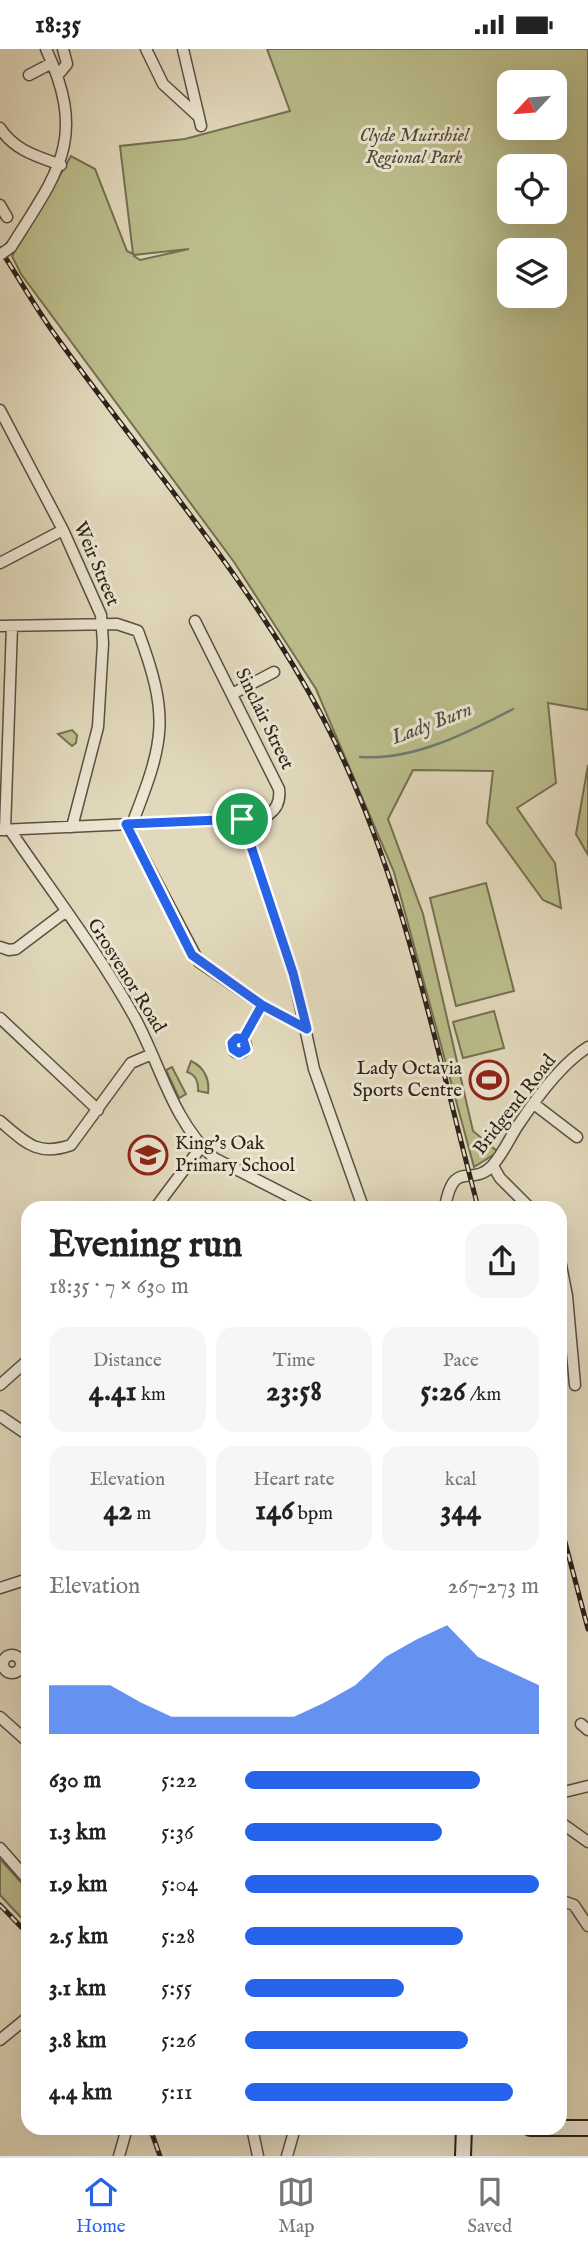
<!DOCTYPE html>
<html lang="en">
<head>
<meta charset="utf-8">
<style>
	:root { --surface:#fff; --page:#f6f6f6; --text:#222; --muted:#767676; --line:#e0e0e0; --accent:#2563eb }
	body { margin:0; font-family:"IM FELL English",serif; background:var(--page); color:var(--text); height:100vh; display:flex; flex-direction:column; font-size:26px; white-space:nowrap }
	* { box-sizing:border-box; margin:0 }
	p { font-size:23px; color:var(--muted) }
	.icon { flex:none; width:38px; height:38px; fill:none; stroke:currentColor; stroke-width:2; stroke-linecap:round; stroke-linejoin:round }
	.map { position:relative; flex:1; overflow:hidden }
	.drawer { position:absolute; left:21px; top:1152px; width:546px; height:934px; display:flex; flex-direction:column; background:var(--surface); border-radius:21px; box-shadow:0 7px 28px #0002 }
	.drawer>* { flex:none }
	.needle { width:46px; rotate:244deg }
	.fabs { position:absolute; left:497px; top:21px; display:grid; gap:14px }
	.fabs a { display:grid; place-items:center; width:70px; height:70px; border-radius:14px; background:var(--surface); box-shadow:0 7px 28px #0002; font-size:35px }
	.pin { position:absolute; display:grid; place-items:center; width:60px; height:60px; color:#fff; margin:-30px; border:4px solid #fff; border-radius:50%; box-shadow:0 2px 7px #0007 }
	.round { display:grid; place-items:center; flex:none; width:74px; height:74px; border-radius:21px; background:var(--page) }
	.head { display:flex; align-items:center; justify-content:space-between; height:119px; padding:0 28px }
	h1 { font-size:38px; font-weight:700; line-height:52px }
	.metrics { display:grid; grid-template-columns:repeat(3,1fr); gap:10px; height:119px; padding:7px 28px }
	.metrics div { display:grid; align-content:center; border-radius:18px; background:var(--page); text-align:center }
	.metrics b { font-size:30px; font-weight:700 }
	.metrics small { font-size:19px; font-weight:400 }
	.metrics p { font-size:19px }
	.chart { height:196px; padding:14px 28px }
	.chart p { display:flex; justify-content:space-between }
	.chart svg { width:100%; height:126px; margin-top:7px; fill:var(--accent); opacity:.7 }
	ul { padding:0 28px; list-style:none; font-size:23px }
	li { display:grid; grid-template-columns:112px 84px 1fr; align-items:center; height:52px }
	li i { height:18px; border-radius:9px; background:var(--accent) }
	.status { display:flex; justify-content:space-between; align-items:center; height:49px; padding:0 35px; background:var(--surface); direction:ltr }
	.status svg { height:19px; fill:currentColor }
	.tabs { display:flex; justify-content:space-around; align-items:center; height:98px; border-top:2px solid var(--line); background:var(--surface); font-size:19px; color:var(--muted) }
	.tabs a { display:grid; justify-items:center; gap:4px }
	.tabs .active { color:var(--accent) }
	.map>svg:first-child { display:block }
	.green { fill:#bbbd8b; stroke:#747052; stroke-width:2; fill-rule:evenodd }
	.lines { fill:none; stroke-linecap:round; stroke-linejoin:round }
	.stream { stroke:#6c7d72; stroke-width:2.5 }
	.minor-casing { stroke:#5b5042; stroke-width:13 }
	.secondary-casing { stroke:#2e221a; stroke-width:18 }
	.minor { stroke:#ece6d3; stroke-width:10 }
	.secondary { stroke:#ece6d3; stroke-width:14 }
	.rail-casing { stroke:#2e221a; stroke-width:5 }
	.rail { stroke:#ece6d3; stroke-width:2.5; stroke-dasharray:8; stroke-linecap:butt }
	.minor-bridge-casing { stroke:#5b5042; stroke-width:13; stroke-linecap:butt }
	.minor-bridge { stroke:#ece6d3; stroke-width:10 }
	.route-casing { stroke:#fff; stroke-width:14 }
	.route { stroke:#2563eb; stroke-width:9 }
	.labels { text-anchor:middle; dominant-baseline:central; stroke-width:6; stroke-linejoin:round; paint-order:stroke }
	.park-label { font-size:19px; font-style:italic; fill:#514936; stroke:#ece6d3 }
	.street-label { font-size:19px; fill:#2e221a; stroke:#ece6d3 }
	.poi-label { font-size:19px; fill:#2e221a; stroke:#ece6d3; text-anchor:end }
	.water-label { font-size:21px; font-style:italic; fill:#4d5046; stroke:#ece6d3 }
</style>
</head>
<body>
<div class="status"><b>18:35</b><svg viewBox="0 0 49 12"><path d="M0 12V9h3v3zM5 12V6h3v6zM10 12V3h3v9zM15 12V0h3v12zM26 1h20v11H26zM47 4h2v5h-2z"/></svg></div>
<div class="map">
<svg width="588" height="2107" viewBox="0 0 588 2107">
	<rect width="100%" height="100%" fill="#e2d9bc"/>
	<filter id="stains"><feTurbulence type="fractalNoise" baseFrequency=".00286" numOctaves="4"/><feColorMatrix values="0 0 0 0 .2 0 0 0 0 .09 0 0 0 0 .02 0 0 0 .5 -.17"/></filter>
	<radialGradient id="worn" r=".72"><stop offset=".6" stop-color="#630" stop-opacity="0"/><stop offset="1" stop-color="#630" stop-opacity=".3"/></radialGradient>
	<path class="green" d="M267 0H588V661L548 654 556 734 517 759 555 814 561 859 543 851 487 774 493 722 413 721 388 770 423 865 473 1082 498 1103 474 1118 394 823 316 640 234 513 21 225 12 207 71 107 95 120 127 202 133 205 120 97 185 90 290 62ZM509 33H555V79H509ZM509 117H555V163H509ZM189 200 140 211 134 207V206ZM509 201H555V247H509Z
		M72 681 77 686 76 694 72 697 58 685Z
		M588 716V806L576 785Z
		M486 834 514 942 456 957 430 849Z
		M494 962 504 999 463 1009 453 973Z
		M191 1012C204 1018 210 1030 208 1044L198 1042C199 1033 195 1025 187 1023Z
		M172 1018 186 1045 179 1049 166 1021Z
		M0 1810 28 1841V1876L0 1846Z"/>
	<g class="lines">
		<path class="stream" d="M360 708C413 712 467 684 513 660"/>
		<defs>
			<path id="minor" d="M146 0 163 35 199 68 201 77
				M183 0 199 68
				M29 26 52 14
				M57 27 67 15 63 0
				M0 79C14 101 36 107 61 116
				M0 156 7 168
				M11 198C58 123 88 90 46 0
				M0 361 63 481 101 566 103 594 98 678 72 778
				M0 514 63 481
				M0 577 117 575 138 582C170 668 165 691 132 775
				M232 645 274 623
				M242 770 293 924 314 1020 363 1158
				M126 775 199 913 262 956 307 980
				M0 781 242 770C262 774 282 763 279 740L195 572
				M5 781 12 577
				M10 781C52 843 99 904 135 969 160 1015 173 1073 214 1109L310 1158
				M0 898 9 901 16 900 65 863
				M0 969 98 1061
				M232 997a7 7 0 1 1 14 0a7 7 0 1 1-14 0Z
				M243 990 262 956
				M534 1055 577 1088
				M0 1072C25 1093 37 1108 71 1096L131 1014 152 1005
				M493 1117 500 1129 529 1158
				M156 1158 201 1098
				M445 1158C454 1108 471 1139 492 1117 503 1105 510 1088 519 1075 537 1048 561 1015 588 998
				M560 1211 567 1247 575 1336
				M0 1336 28 1311
				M0 1367 28 1386
				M0 1539 28 1530
				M3 1615a9 9 0 1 1 18 0a9 9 0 1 1-18 0Z
				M0 1668 28 1693
				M581 1675 588 1681
				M560 1744 588 1737
				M560 1773 588 1793
				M0 1799 28 1831
				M560 1851 574 1856 588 1877
				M0 1991 28 1968
				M252 2079 258 2107
				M119 2107 127 2079
				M287 2107 295 2079"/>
			<path id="secondary" d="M530 2079H588
				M463 2107 464 2079"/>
		</defs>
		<use href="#minor" class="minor-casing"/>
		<use href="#secondary" class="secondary-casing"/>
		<use href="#minor" class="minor"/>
		<use href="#secondary" class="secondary"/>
		<defs>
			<path id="rail" d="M0 200C18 228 34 256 53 283 145 412 250 530 324 671 403 823 434 994 478 1158
				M560 1474 588 1580
				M0 1856 28 1885
				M150 2079 160 2107"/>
		</defs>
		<use href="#rail" class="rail-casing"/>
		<use href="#rail" class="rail"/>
		<defs>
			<path id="minor-bridge" d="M0 206 11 198"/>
		</defs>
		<use href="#minor-bridge" class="minor-bridge-casing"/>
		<use href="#minor-bridge" class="minor-bridge"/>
	</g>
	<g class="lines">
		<defs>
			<path id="route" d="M242 770 126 775 192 906 262 956 243 990 237 989 232 994 233 1000 239 1004 246 1000 243 990 262 956 307 980 293 924 242 770"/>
		</defs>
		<use href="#route" class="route-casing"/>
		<use href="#route" class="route"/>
	</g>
	<defs>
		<symbol id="stadium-ring" viewBox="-11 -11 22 22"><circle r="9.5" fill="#ece6d3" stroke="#8f2418" stroke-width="1.5"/><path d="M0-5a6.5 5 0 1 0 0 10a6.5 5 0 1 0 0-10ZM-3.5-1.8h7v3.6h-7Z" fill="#8f2418"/></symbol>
		<symbol id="school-ring" viewBox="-11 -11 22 22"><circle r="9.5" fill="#ece6d3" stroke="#8f2418" stroke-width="1.5"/><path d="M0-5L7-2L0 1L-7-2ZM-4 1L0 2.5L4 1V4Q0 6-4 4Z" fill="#8f2418"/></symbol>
	</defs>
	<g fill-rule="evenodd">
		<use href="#stadium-ring" x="467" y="1009" width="44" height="44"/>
		<use href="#school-ring" x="126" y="1084" width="44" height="44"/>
	</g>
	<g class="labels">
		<g class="park-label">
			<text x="414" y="87">Clyde Muirshiel<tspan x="414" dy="22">Regional Park</tspan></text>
		</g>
		<g class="street-label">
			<text transform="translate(96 515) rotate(67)">Weir Street</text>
			<text transform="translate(264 670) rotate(64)">Sinclair Street</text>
			<text transform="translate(126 927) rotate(58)">Grosvenor Road</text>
			<text transform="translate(515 1056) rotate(-52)">Bridgend Road</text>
		</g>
		<g class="poi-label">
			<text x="462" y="1020">Lady Octavia<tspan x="462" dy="22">Sports Centre</tspan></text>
			<text x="175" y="1095" text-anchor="start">King's Oak<tspan x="175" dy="22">Primary School</tspan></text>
		</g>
		<g class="water-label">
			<text transform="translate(432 675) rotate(-21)">Lady Burn</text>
		</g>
	</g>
	<rect width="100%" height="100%" filter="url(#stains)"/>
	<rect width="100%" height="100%" fill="url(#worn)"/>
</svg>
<div class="fabs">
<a><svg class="needle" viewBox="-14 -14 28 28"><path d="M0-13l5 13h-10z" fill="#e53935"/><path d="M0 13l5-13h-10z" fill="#767676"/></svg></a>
<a><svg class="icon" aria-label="locate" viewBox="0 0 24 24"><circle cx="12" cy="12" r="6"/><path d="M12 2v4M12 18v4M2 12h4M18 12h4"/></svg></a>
<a><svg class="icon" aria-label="layers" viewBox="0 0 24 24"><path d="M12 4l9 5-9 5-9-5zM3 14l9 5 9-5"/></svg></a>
</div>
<div class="pin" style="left:242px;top:770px;background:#1e9e55"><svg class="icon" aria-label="arrive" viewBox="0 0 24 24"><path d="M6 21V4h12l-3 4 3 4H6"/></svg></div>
<section class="drawer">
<div class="head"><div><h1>Evening run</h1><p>18:35 · 7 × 630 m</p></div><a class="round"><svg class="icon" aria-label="share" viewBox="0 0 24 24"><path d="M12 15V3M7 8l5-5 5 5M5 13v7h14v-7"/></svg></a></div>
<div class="metrics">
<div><p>Distance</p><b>4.41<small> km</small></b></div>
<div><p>Time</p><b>23:58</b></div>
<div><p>Pace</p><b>5:26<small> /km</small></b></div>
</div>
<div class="metrics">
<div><p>Elevation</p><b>42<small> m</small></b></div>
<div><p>Heart rate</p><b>146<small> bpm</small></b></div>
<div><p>kcal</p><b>344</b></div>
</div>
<div class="chart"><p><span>Elevation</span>267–273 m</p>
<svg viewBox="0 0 160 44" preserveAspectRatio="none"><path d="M0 44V27L10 27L20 27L30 33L40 38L50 38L60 38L70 38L80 38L90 33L100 27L110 17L120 11L130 6L140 17L150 22L160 27V44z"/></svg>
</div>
<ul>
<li><b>630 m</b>5:22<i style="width:80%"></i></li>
<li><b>1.3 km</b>5:36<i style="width:67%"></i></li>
<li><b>1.9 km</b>5:04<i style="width:100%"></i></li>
<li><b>2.5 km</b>5:28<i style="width:74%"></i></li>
<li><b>3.1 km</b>5:55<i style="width:54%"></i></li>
<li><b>3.8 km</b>5:26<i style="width:76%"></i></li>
<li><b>4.4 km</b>5:11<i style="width:91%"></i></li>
</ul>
</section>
</div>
<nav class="tabs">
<a class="active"><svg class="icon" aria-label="home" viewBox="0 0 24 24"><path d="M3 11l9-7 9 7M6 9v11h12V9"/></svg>Home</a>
<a><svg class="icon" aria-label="map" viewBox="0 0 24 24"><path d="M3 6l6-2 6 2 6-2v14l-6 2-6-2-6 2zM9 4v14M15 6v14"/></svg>Map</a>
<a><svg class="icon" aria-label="saved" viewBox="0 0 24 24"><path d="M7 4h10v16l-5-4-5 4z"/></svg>Saved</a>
</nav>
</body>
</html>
